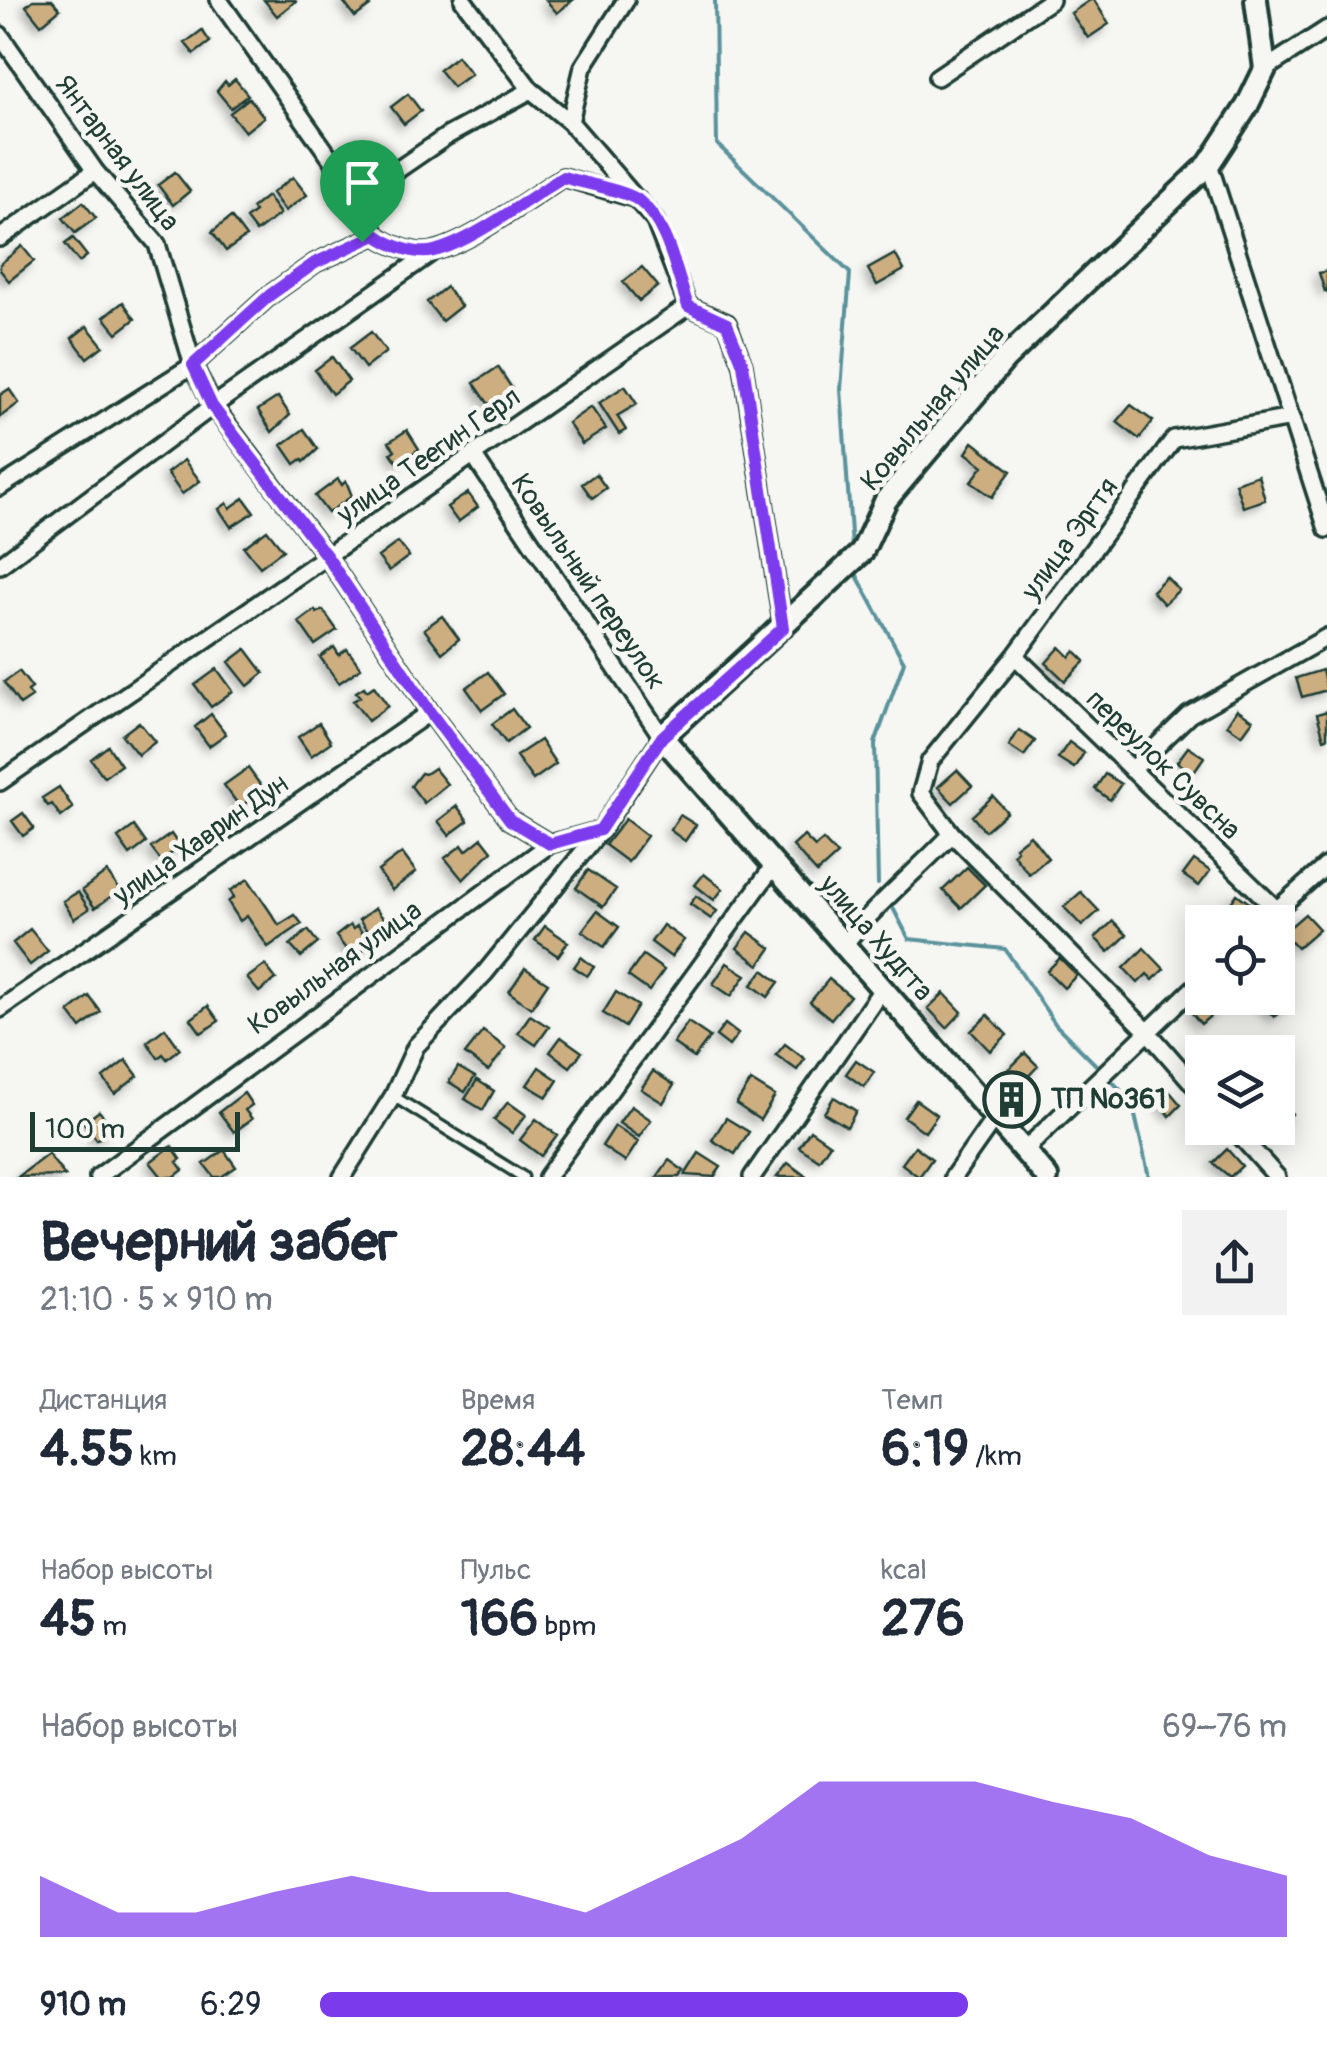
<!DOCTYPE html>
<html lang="ru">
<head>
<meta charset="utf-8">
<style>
	:root { --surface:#fff; --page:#f2f2f3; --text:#1f2937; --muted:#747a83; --accent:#7c3aed }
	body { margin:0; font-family:Pangolin,sans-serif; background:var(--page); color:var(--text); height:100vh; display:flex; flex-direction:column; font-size:38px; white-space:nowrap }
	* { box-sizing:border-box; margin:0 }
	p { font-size:32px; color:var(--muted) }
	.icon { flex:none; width:55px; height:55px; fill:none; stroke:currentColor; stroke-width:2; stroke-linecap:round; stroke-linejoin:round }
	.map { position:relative; height:1177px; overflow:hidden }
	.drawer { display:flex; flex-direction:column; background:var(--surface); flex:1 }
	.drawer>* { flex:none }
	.controls { position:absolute; left:1185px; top:905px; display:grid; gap:20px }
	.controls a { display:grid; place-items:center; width:110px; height:110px; border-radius:0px; background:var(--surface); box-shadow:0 5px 25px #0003; font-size:50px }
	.scale { position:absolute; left:30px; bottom:25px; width:210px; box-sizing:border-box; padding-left:10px; border:5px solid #1f3d34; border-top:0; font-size:28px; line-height:35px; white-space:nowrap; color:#1f3d34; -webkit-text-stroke:8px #f6f6f2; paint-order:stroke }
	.pin { position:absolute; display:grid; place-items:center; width:85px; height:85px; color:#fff; margin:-102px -42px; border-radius:50% 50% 50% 0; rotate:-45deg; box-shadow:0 0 10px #0007 }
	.pin .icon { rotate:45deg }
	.round { display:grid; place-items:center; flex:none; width:105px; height:105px; border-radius:0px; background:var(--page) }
	.overview { display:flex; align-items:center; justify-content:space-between; height:170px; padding:0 40px }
	h1 { font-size:55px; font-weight:700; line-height:75px }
	.figures { display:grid; grid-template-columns:repeat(3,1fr); gap:15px; height:170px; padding:10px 40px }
	.figures div { display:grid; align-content:center }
	.figures b { font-size:50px; font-weight:700 }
	.figures small { font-size:28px; font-weight:400 }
	.figures p { font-size:28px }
	.chart { height:280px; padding:20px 40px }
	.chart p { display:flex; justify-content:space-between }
	.chart svg { width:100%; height:180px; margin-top:10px; fill:var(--accent); opacity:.7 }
	ul { padding:0 40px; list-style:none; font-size:32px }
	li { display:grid; grid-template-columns:160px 120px 1fr; align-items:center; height:75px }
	li i { height:25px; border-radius:12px; background:var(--accent) }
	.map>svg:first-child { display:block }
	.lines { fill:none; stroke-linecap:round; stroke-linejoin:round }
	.stream { stroke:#5a929c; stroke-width:4 }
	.building { fill:#ccae81; stroke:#1f3d34; stroke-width:2.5; filter:url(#shadow) }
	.service-casing { stroke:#1f3d34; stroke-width:15 }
	.minor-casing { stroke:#1f3d34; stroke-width:22 }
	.tertiary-casing { stroke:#1f3d34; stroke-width:28 }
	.service { stroke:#f6f6f2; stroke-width:8 }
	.minor { stroke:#f6f6f2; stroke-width:15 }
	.tertiary { stroke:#f6f6f2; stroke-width:20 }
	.route-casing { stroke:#fff; stroke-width:20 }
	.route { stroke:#7c3aed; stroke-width:12 }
	.labels { text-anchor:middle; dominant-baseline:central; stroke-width:9; stroke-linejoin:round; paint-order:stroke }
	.street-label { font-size:28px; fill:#1f3d34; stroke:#f6f6f2 }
	.poi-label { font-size:28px; font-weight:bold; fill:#1f3d34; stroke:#f6f6f2; text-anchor:start }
</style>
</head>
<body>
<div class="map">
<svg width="1327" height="1177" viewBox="0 0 1327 1177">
	<defs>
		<filter id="shadow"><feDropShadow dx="-4.5" dy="4.5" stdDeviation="5" flood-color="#0004"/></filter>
	</defs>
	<rect width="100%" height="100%" fill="#f6f6f2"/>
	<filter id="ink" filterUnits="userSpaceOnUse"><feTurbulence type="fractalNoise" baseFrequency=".01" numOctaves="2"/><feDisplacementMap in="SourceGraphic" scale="20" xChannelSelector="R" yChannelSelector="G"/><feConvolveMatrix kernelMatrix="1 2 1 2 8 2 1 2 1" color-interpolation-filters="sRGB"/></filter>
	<g filter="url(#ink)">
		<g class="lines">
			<path class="stream" d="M715 0 717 144 850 273 841 389 852 548
				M855 572 904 662 875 743 878 884
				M893 908 909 939 1005 949 1056 1025 1100 1069
				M1107 1076 1132 1102 1149 1177"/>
		</g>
		<path class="building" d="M33 0H52L60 9 41 25 26 6Z
			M264 0H295L296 1 277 16Z
			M342 0H366L370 6 355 17Z
			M546 0H573L557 13Z
			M1090 0H1094L1109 24 1088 38 1071 13Z
			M202 30 210 42 194 54 185 43Z
			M457 56 471 74 453 87 439 70Z
			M235 79 248 95 231 108 217 91 225 81 228 85Z
			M408 94 421 111 404 124 391 107Z
			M249 98 264 117 245 132 230 113Z
			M175 172 190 191 173 205 158 185Z
			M293 177 307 195 285 211 272 193Z
			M267 196 280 214 256 232 246 219 255 212 252 208Z
			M83 202 96 218 75 233 63 218Z
			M231 217 246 237 226 251 212 232Z
			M73 238 87 256 79 262 65 244Z
			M22 246 34 261 9 281 0 270V264Z
			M895 254 904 270 877 285 868 269Z
			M642 267 658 286 639 301 623 282Z
			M1327 271V292H1325L1319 273Z
			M446 287 461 306 442 321 427 302Z
			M123 302 135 319 117 333 104 317Z
			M87 326 103 346 87 358 72 338Z
			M371 332 386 352 365 368 350 348Z
			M332 357 349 381 332 394 315 370Z
			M498 367 515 393 492 409 474 383Z
			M625 386 637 404 617 416 626 430 619 434 599 403Z
			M9 389 19 403 0 417V395Z
			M278 397 290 415 272 432 258 410Z
			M1131 405 1153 421 1139 439 1117 422Z
			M591 407 606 429 582 444 568 423Z
			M304 429 318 449 304 462 302 459 295 464 282 445Z
			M407 430 419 449 398 463 391 453 395 450 389 442Z
			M973 442 1011 471 992 497 971 482 983 466 966 453Z
			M184 460 200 481 182 494 167 473Z
			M596 474 606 488 592 498 582 484Z
			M1258 475 1265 500 1243 507 1235 483Z
			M338 479 342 485 346 481 352 496 328 513 315 496Z
			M468 493 478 507 458 522 447 507Z
			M244 498 254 512 231 527 219 509 227 503 230 508Z
			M267 530 283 550 260 567 244 547Z
			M398 542 409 556 389 571 378 557Z
			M1166 577 1179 590 1164 604 1152 591Z
			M315 610 317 613 323 610 337 630 315 645 299 622Z
			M442 616 459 639 442 653 424 629Z
			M334 647 339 655 347 649 361 668 339 683 320 657Z
			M1060 647 1070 657 1075 651 1085 661 1065 681 1046 663Z
			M246 649 264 673 248 686 229 662Z
			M217 669 233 691 211 707 195 685Z
			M1322 670 1327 690 1302 697 1296 678Z
			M19 671 32 688 28 691 32 697 20 705 4 682Z
			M488 672 504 694 482 710 466 688Z
			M374 686 388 706 368 721 353 701 360 697 356 692 364 687 367 691Z
			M512 709 526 728 506 743 492 724Z
			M1237 709 1253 720 1242 735 1227 725Z
			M1327 711V738L1324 739 1317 714Z
			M211 714 226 734 209 746 195 727Z
			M139 722 155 742 138 755 122 735Z
			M319 723 331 742 311 756 298 737Z
			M1019 730 1035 741 1024 756 1009 746Z
			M540 740 556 764 533 780 516 756Z
			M1069 742 1084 753 1074 768 1058 758Z
			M108 746 121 765 104 777 91 759Z
			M1188 747 1204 757 1193 773 1177 762Z
			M248 768 264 790 240 807 224 785Z
			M434 768 447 784 424 803 411 786 421 773 425 774Z
			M957 770 972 786 953 803 938 787Z
			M1105 774 1121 784 1110 800 1095 789Z
			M59 787 73 808 61 817 52 804 48 806 42 798Z
			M993 796 1007 812 985 831 972 816Z
			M457 806 468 821 449 835 438 821Z
			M23 813 34 828 23 836 12 821Z
			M680 815 696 825 685 841 670 830Z
			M625 819 647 836 628 862 605 845Z
			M134 826 146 843 130 855 118 838Z
			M171 834 180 847 161 861 151 848Z
			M1030 835 1048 858 1029 874 1013 854 1017 850 1015 847Z
			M804 836 815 847 823 840 837 855 817 873 793 846Z
			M482 838 492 851 463 880 445 858 462 845 466 851Z
			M402 853 416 872 392 890 378 871Z
			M1194 860 1210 871 1199 886 1183 875Z
			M967 867 985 885 961 908 943 890Z
			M588 870 616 889 603 907 576 888Z
			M107 872 120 890 95 908 82 890Z
			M704 874 723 889 714 900 695 885Z
			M248 879 279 925 295 915 302 924 268 947 247 916 240 921 228 902 234 897 230 891Z
			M78 892 89 909 74 919 63 901Z
			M1081 892 1099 911 1082 926 1064 907Z
			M1237 894 1252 905 1242 920 1226 910Z
			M696 896 717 911 711 919 690 904Z
			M375 908 391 928 375 941 359 920Z
			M597 911 619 927 604 947 582 931Z
			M1305 914 1319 929 1297 948 1283 933Z
			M1113 921 1127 935 1109 952 1095 938Z
			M350 925 353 929 357 926 371 944 353 958 336 936Z
			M663 925 684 940 671 957 651 942Z
			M545 926 568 942 558 956 535 940Z
			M30 929 48 951 30 965 13 943Z
			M308 930 318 943 301 957 290 945Z
			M749 932 771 948 759 965 737 948Z
			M1144 948 1164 969 1153 980 1147 974 1138 983 1124 968Z
			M643 955 664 970 649 991 628 976Z
			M581 957 594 967 587 976 574 967Z
			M1060 958 1077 975 1064 988 1047 971Z
			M727 963 746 975 731 996 713 984Z
			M265 965 276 979 259 992 247 978Z
			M525 968 548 983 531 1008 509 992Z
			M763 970 779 982 768 997 752 985Z
			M829 979 850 996 831 1019 810 1002Z
			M1278 985 1292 1001 1274 1017 1257 999 1278 998Z
			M616 992 638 1006 625 1027 603 1013Z
			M944 993 962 1012 947 1028 928 1008Z
			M89 996 101 1012 81 1028 69 1012Z
			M1207 998H1213L1221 1007 1201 1024 1191 1012Z
			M208 1006 219 1021 201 1033 191 1019Z
			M530 1015 549 1027 536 1045 518 1033Z
			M988 1015 1007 1035 990 1051 971 1031Z
			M688 1022 710 1037 694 1058 673 1043Z
			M725 1024 738 1034 729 1046 716 1036Z
			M165 1028 180 1049 167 1059 163 1054 158 1058 147 1042Z
			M483 1031 506 1048 488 1071 465 1054Z
			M561 1037 582 1052 570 1067 550 1052Z
			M1218 1040 1230 1052H1204Z
			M785 1044 805 1059 797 1070 776 1055Z
			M1025 1053 1038 1066 1018 1087 1004 1074Z
			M126 1060 138 1076 115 1094 103 1078Z
			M856 1060 874 1072 864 1087 846 1074Z
			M458 1067 475 1077 465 1092 449 1082Z
			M539 1067 558 1080 547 1097 527 1085Z
			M653 1071 674 1085 663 1103 641 1089Z
			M477 1080 494 1091 483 1110 465 1099Z
			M751 1081 775 1096 760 1120 736 1104Z
			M1012 1092 1019 1097 1012 1106 1005 1101Z
			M1170 1092 1181 1105 1170 1116 1159 1102Z
			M244 1093 252 1105 245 1110 252 1119 234 1132 219 1112Z
			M834 1097 856 1111 847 1127 824 1113Z
			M1278 1097 1292 1114 1278 1127Z
			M916 1100 937 1115 925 1132 904 1117Z
			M508 1102 526 1115 512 1133 494 1120Z
			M631 1106 651 1120 639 1137 619 1123Z
			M99 1111 113 1128 97 1140 84 1123Z
			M726 1118 749 1132 735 1154 712 1140Z
			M536 1119 557 1135 541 1156 520 1140Z
			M615 1126 638 1142 625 1162 602 1146Z
			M810 1130 830 1144 819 1160 799 1147Z
			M172 1146 181 1159 177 1162 183 1170 174 1177H162L150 1162Z
			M915 1146 932 1159 919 1177 902 1164Z
			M1227 1149 1242 1166 1230 1177 1213 1163Z
			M224 1150 236 1167 221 1177H214L204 1164Z
			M699 1153 721 1167 714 1177 685 1175Z
			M48 1154 65 1176 18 1177Z
			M669 1160 684 1171 679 1177H657Z
			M788 1163 807 1177H777Z"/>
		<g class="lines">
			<defs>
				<path id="service" d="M393 1096 523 1177"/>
				<path id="minor" d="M219 0 358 197
					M463 0 531 90 570 122 655 221 688 306 727 323 743 365 783 628
					M0 35 95 171 157 244 193 365 213 406 328 558 430 712 510 820 550 844
					M1265 69 1327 29
					M937 77 1051 0
					M570 122 583 67 626 0
					M1209 164 1327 529
					M376 235C390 245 416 256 434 251 472 242 528 199 563 177L637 199
					M0 238 95 171
					M0 487 193 365 270 295 315 263 376 235 358 197 447 136 531 90
					M0 565 213 406 431 253
					M1015 656 1276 909
					M1132 770 1189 715 1327 637
					M0 782 688 306
					M1263 922 1327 865
					M844 945C876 904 916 872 952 834
					M0 1009 430 712
					M1202 1094 1148 1032 952 834 921 793 930 761 1015 656 1174 439 1292 418
					M1233 1128 1277 1177
					M1027 1152 1033 1142 1202 980
					M98 1177 550 844 601 830 662 737 473 455
					M342 1177 393 1096 416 1046 485 973 601 830
					M547 1177 775 864
					M752 1177 883 988
					M953 1177 996 1116"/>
				<path id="tertiary" d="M1047 1177 662 737 862 552 886 500 1005 359 1209 164 1247 106 1265 69 1256 0"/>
			</defs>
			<use href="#service" class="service-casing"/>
			<use href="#minor" class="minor-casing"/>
			<use href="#tertiary" class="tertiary-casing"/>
			<use href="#service" class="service"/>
			<use href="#minor" class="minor"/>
			<use href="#tertiary" class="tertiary"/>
		</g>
	</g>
	<g class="lines" filter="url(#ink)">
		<defs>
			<path id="route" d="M563 177C582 183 624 190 638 200 668 223 676 273 688 306L727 324 743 364 783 628 662 737 600 830 550 844 510 820 430 712 328 558 212 406 193 365 270 295 315 263 376 235C390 245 416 256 434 251 472 242 529 198 563 177Z"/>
		</defs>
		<use href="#route" class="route-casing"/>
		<use href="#route" class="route"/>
	</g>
	<defs>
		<symbol id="building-ring" viewBox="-11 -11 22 22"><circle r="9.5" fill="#f6f6f2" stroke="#1f3d34" stroke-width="1.5"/><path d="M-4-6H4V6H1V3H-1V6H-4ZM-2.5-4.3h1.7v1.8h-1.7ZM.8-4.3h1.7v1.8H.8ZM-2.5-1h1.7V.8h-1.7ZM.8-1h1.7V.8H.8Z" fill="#1f3d34"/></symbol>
	</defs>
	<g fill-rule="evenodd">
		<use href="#building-ring" x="980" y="1068" width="63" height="63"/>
	</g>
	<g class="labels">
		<g class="street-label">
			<text transform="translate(117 153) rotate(53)">Янтарная улица</text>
			<text transform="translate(933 408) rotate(-50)">Ковыльная улица</text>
			<text transform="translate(429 456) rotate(-35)">улица Теегин Герл</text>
			<text transform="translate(1070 539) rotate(-54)">улица Эргтя</text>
			<text transform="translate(588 582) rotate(56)">Ковыльный переулок</text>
			<text transform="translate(1163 765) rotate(44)">переулок Сувсна</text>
			<text transform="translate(201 840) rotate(-35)">улица Хаврин Дун</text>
			<text transform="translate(876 938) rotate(49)">улица Худгта</text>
			<text transform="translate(335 968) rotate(-36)">Ковыльная улица</text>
		</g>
		<g class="poi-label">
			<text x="1051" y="1099">ТП №361</text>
		</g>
	</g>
</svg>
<div class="controls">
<a><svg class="icon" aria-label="locate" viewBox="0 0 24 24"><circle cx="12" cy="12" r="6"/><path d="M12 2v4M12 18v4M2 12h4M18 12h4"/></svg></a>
<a><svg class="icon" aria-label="layers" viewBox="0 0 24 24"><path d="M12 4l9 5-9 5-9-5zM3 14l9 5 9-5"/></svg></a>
</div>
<div class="scale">100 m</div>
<div class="pin" style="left:362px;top:242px;background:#1e9e55"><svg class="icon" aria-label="arrive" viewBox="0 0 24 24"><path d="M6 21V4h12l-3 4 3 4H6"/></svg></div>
</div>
<section class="drawer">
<div class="overview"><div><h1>Вечерний забег</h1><p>21:10 · 5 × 910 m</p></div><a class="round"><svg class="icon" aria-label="share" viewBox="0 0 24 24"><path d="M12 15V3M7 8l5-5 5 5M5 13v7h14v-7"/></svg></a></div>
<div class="figures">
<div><p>Дистанция</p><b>4.55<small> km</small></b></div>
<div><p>Время</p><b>28:44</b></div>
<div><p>Темп</p><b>6:19<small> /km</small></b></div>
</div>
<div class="figures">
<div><p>Набор высоты</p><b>45<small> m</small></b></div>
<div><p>Пульс</p><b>166<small> bpm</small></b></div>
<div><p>kcal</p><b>276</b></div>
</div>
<div class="chart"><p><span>Набор высоты</span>69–76 m</p>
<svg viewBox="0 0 160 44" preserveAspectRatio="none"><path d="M0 44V29L10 38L20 38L30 33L40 29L50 33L60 33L70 38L80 29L90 20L100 6L110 6L120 6L130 11L140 15L150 24L160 29V44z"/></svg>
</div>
<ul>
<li><b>910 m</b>6:29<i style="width:67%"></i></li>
</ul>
</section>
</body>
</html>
